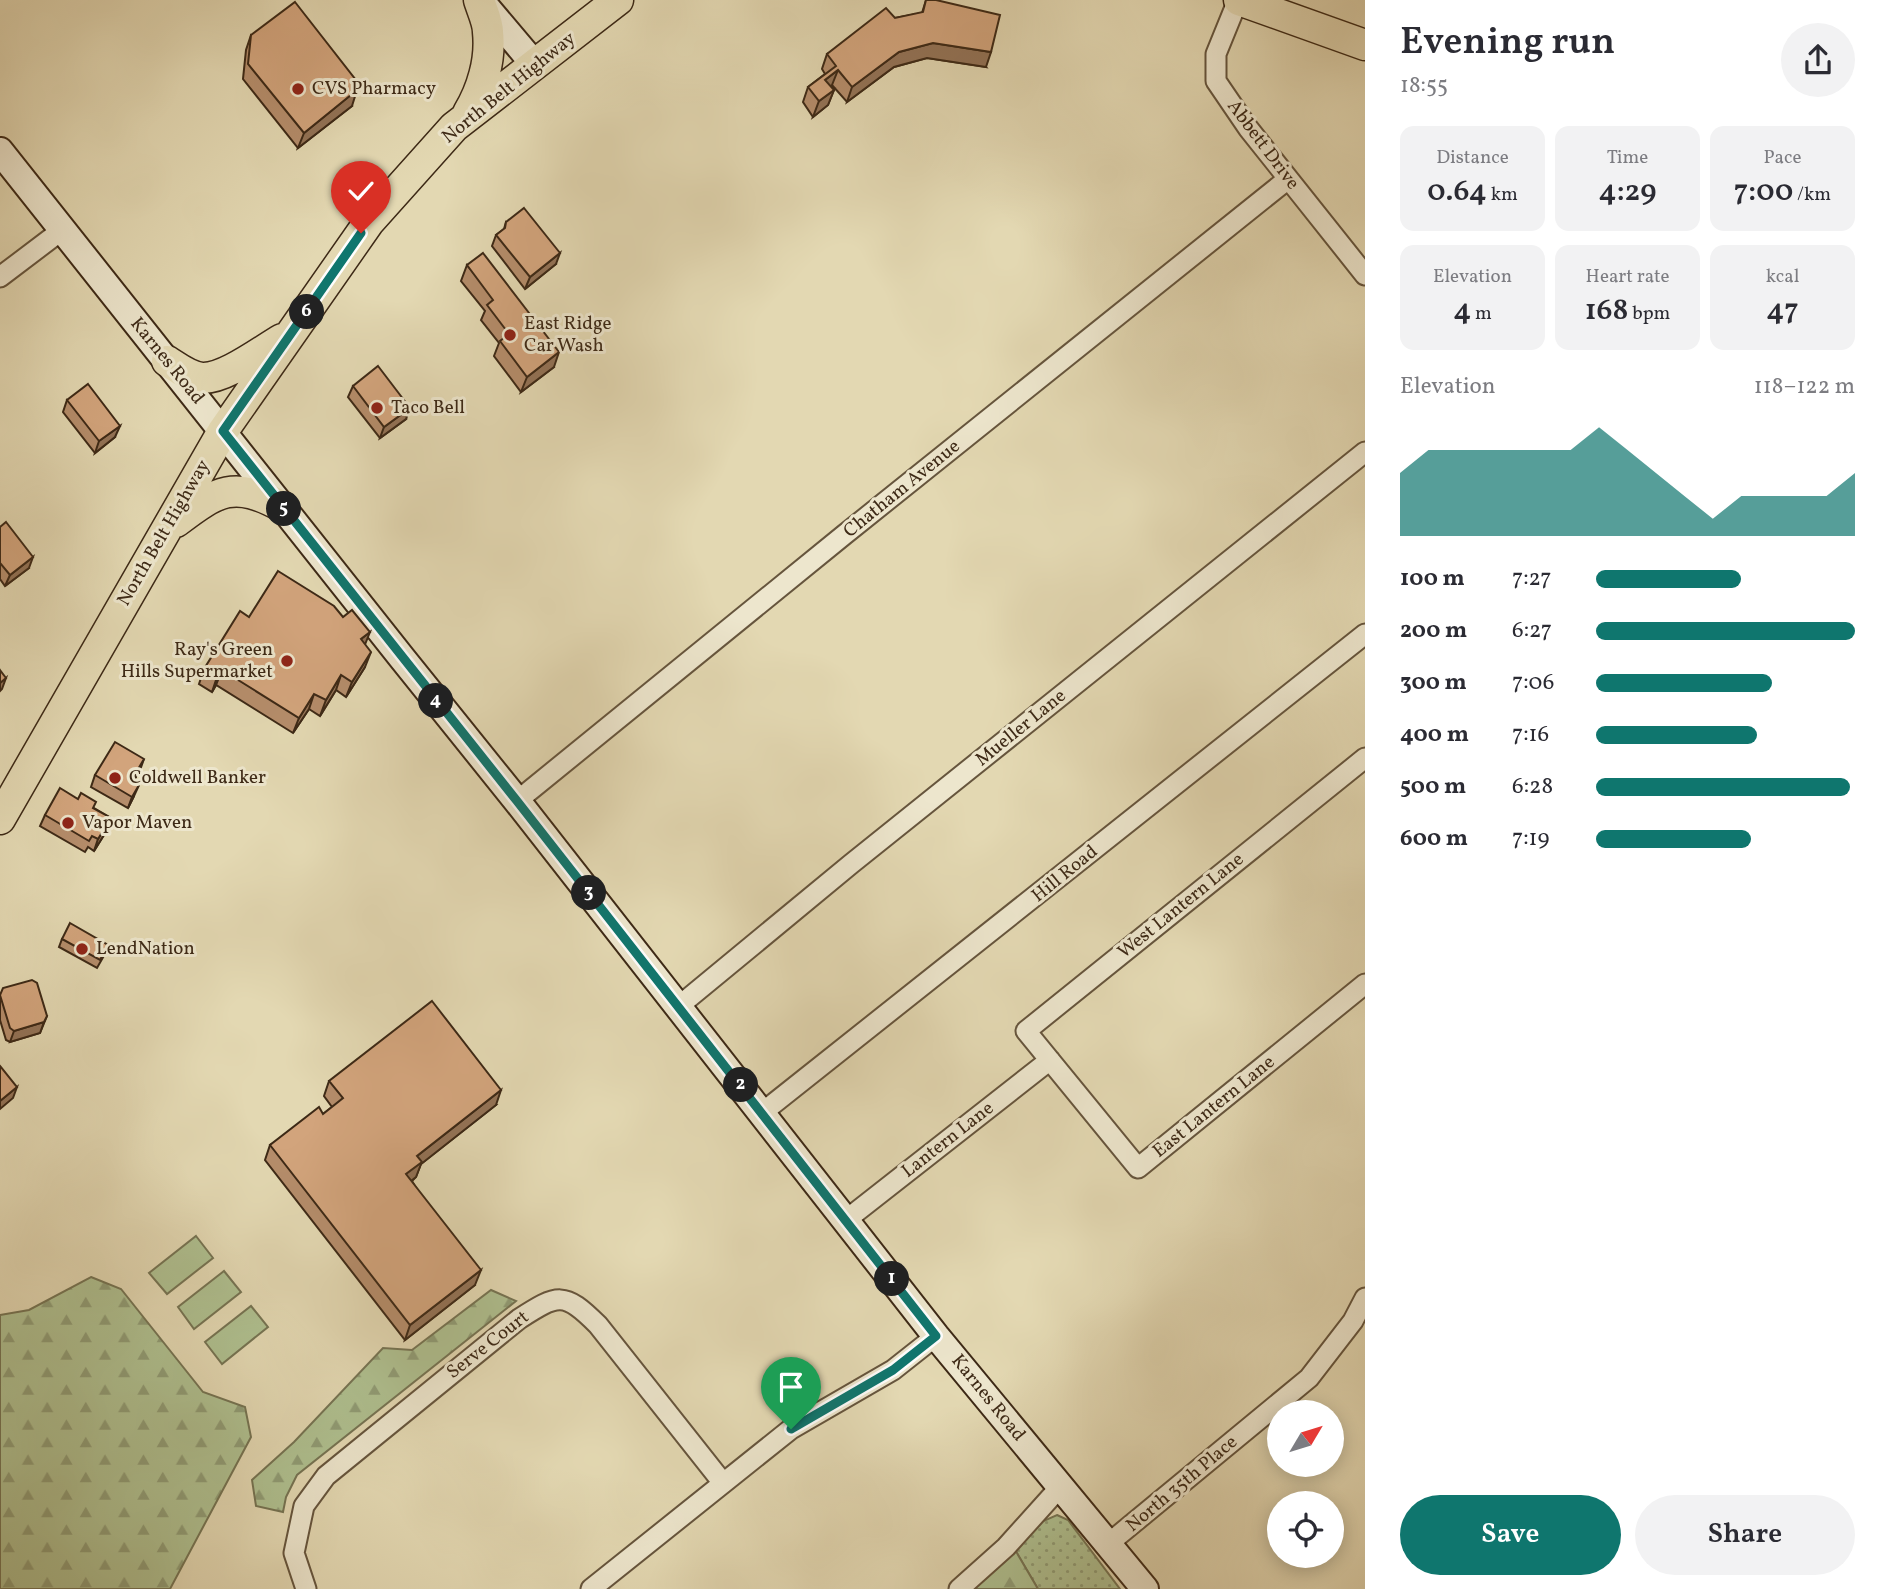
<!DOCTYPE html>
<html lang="en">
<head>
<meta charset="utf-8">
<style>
	:root { --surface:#fff; --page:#f2f2f3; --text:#2b2b33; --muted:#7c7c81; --accent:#0f766e }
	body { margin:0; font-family:Vollkorn,serif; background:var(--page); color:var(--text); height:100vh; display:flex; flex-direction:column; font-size:26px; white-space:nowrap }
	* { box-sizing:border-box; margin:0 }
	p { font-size:23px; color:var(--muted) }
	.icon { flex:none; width:38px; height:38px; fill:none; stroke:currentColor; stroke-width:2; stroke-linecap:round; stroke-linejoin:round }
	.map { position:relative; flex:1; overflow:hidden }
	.drawer { display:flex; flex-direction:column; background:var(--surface); width:525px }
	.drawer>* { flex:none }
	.needle { width:46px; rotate:52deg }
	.fabs { position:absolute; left:1267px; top:1400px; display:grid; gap:14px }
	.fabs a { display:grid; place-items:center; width:77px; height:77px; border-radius:50%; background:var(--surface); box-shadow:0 4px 18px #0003; font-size:35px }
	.pin { position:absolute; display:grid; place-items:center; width:60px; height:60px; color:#fff; margin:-72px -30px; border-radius:50% 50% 50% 0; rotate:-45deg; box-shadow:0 0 7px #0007 }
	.pin .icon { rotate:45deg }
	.km { position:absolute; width:35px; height:35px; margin:-18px; border-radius:50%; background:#222; color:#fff; font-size:19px; line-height:35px; text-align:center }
	.round { display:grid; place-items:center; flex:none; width:74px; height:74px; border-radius:37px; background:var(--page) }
	.head { display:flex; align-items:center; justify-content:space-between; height:119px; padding:0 35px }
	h1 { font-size:38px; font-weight:600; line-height:52px }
	.stats { display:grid; grid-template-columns:repeat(3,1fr); gap:10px; height:119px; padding:7px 35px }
	.stats div { display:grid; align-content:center; border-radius:14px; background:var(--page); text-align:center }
	.stats b { font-size:30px; font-weight:600 }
	.stats small { font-size:19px; font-weight:400 }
	.stats p { font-size:19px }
	.chart { height:196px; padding:14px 35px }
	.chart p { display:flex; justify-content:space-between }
	.chart svg { width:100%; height:126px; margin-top:7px; fill:var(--accent); opacity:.7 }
	.primary-button { display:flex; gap:14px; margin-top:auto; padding:14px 35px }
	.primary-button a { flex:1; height:80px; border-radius:42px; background:var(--accent); color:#fff; font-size:28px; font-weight:600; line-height:80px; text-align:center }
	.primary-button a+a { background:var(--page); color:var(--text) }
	ul { padding:0 35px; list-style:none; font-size:23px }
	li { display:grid; grid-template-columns:112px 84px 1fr; align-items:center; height:52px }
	li i { height:18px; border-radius:9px; background:var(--accent) }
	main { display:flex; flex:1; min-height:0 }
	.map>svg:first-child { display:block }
	.grass { fill:url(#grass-dots); stroke:#767453; stroke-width:2 }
	.forest { fill:url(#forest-firs); stroke:#767453; stroke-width:2 }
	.pitch { fill:#afc090; stroke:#767453; stroke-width:2 }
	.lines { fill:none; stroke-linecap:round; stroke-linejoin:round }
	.street-casing { stroke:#66553d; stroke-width:23 }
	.secondary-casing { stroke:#3d2916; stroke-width:30 }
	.primary-casing { stroke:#3d2916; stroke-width:33 }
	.street { stroke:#ede6cd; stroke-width:19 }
	.secondary { stroke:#ede6cd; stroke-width:26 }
	.primary { stroke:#e3d8b2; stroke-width:30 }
	.wall { fill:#b58d6b; stroke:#3d2916; stroke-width:2 }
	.shaded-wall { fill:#937357; stroke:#3d2916; stroke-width:2 }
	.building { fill:#d2a47c; stroke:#3d2916; stroke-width:2 }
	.route-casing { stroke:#fff; stroke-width:14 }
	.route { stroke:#0f766e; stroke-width:9 }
	.poi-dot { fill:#8f2418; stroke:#ede6cd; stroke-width:2.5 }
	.labels { text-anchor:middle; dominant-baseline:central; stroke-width:6; stroke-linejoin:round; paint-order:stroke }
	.street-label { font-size:19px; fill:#3d2916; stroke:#ede6cd }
	.poi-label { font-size:19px; fill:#3d2916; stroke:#ede6cd; text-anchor:start }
</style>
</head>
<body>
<main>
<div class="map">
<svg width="1365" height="1589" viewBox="0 0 1365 1589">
	<defs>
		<pattern id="grass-dots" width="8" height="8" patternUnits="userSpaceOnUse" patternTransform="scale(1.75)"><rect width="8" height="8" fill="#afc090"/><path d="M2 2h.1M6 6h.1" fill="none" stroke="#909c75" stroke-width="1.8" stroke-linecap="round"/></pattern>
		<pattern id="forest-firs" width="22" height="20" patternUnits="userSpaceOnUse" patternTransform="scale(1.75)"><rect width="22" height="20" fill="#afc090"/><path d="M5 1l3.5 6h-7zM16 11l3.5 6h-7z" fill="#909c75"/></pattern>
	</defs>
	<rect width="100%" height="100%" fill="#e3d8b2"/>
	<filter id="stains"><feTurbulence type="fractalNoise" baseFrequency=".00286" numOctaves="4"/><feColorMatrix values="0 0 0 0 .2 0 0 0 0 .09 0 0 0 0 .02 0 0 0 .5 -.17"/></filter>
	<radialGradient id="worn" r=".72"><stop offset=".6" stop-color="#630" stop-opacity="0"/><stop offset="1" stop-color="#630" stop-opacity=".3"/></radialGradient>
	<path class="grass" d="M1057 1515 1068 1520 1120 1589H1038L1014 1548 1041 1522Z"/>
	<path class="forest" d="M91 1277 121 1289 203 1392 245 1407 251 1437 170 1589H0V1315L29 1310Z
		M491 1290 516 1301 297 1475 286 1497 283 1512 256 1506 252 1480 294 1442 383 1348 412 1350Z
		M1014 1548 1038 1589H967Z"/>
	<path class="pitch" d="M196 1236 213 1258 167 1294 149 1273Z
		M224 1271 241 1292 194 1329 178 1307Z
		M251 1306 268 1327 222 1364 205 1342Z"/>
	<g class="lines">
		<defs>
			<path id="street" d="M1238 0 1216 54V81L1248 128 1365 275
				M0 277 62 230
				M1365 758 1026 1031 1138 1168 1365 984
				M517 801 844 535 1288 179
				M679 1006 851 864 1365 452
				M763 1112 1365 634
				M846 1220 1050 1060
				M1108 1544 1309 1378 1353 1321 1365 1298
				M306 1589 294 1553 304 1506 326 1476 519 1319C558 1294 564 1291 598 1325L723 1483
				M591 1589 791 1429 893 1370 936 1336
				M959 1589 1006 1547 1060 1487"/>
			<path id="secondary" d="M481 1 535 65
				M0 151 402 658 517 801 936 1336 1145 1589"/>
			<path id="primary" d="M1239 0 1365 45
				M468 113C482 90 491 60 488 32 488 22 482 10 479 0
				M167 361C178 368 189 377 202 378 225 379 261 351 282 339
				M176 522C218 490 234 480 283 507
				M0 819 223 431 369 222 454 127 618 0"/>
		</defs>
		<use href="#street" class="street-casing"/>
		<use href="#secondary" class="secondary-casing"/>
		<use href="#primary" class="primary-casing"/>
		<use href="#street" class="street"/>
		<use href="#secondary" class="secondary"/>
		<use href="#primary" class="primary"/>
	</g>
	<path class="wall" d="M926 0 986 67 927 58 894 67 847 102 832 85 831 86 834 90 828 105 813 117 803 102 808 87 825 74 822 69 827 54 895 18 922 13Z
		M251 35 352 106 298 148 243 79 246 50Z
		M506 222 556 264 525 289 492 246 496 235 504 229Z
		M467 265 554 367 521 392 494 356 499 343 481 320 485 311 461 281Z
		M353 386 406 419 380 438 348 397Z
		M67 400 115 437 95 453 63 412Z
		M0 527 29 568 5 586 0 579Z
		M365 645V667L346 697 336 690 320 716 309 709 293 733 216 685 212 692 199 684 204 669Z
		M140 770 133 782 134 796 128 808 91 787 95 775Z
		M94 808 111 818 107 830 94 851 88 847 85 852 40 826 45 815Z
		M62 939 106 952 97 968 59 947Z
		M0 995 47 1016 40 1033 10 1042 6 1040 0 1020Z
		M329 1081 496 1105 421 1164 416 1177 412 1181 475 1285 405 1340 265 1160 270 1145 323 1114 332 1107 324 1096Z"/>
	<path class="shaded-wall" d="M933 43 991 52 986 67 927 58 894 67 847 102 852 87 899 52Z
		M838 70 832 85 820 95 825 80Z
		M357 90 352 106 298 148 304 133Z
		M834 90 828 105 813 117 819 101Z
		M560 253 556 264 525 289 530 277Z
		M559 352 554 367 521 392 527 377Z
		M410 408 406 419 380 438 384 427Z
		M120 426 115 437 95 453 99 441Z
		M33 557 29 568 5 586 10 575Z
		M370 632 364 647 361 639Z
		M371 652 365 667 346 697 352 682Z
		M222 670 216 685 212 692 217 677Z
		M341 675 336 690 320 716 326 700Z
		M6 678 2 689 0 691V683Z
		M314 694 309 709 293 733 299 718Z
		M144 759 140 770 127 792 131 781Z
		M139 785 134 796 128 808 132 797Z
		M111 818 107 830 94 851 98 839Z
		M44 1022 40 1033 10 1042 14 1031Z
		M17 1087 13 1098 0 1109V1101Z
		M501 1090 496 1105 421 1164 416 1177 401 1189 406 1174 417 1156Z
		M481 1270 475 1285 405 1340 410 1325Z"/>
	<path class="building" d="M926 0H936L1000 15 991 52 933 43 899 52 852 87 838 70 825 80 834 90 819 101 808 87 836 66 827 54 886 8 895 18 923 12Z
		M295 2 359 84 357 90 304 133 248 64 251 35Z
		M524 208 560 253 530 277 496 235 505 228 506 222Z
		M483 253 559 352 527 377 500 341 509 334 487 305 493 300 467 265Z
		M378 366 410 408 384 427 353 386Z
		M88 384 120 426 99 441 67 400Z
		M6 522 33 557 10 575 0 563V527Z
		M278 571 334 606 343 617 352 610 370 632 361 639 371 652 352 682 341 675 326 700 314 694 299 718 222 670 217 677 204 669 240 611 249 617Z
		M0 670 6 678 0 683Z
		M115 742 144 759 131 781 139 785 132 797 95 775Z
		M60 788 78 799 81 793 96 802 93 808 111 818 98 839 92 836 89 841 45 815Z
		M70 923 108 945 100 960 62 939Z
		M32 980 37 983 47 1016 44 1022 14 1031 10 1028 0 995 3 988Z
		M432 1001 501 1090 417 1156 422 1162 406 1174 481 1270 410 1325 270 1145 319 1107 323 1114 343 1098 329 1081Z
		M0 1066 17 1087 0 1101Z"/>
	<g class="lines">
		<defs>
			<path id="route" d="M361 233 223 431 517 801 936 1336 893 1370 791 1429"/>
		</defs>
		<use href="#route" class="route-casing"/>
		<use href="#route" class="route"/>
	</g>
	<g class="poi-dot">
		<circle cx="298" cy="89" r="7"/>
		<circle cx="510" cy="335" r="7"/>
		<circle cx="377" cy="408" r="7"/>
		<circle cx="287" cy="661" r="7"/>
		<circle cx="115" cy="778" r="7"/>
		<circle cx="68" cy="823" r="7"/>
		<circle cx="82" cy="949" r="7"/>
	</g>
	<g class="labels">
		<g class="street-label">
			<text transform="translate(509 88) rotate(-39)">North Belt Highway</text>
			<text transform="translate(1263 145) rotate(53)">Abbett Drive</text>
			<text transform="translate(167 361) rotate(51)">Karnes Road</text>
			<text transform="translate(902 489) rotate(-39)">Chatham Avenue</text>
			<text transform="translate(164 533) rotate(-60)">North Belt Highway</text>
			<text transform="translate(1021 728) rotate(-39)">Mueller Lane</text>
			<text transform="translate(1065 874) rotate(-39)">Hill Road</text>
			<text transform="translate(1181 906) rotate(-39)">West Lantern Lane</text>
			<text transform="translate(1214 1107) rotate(-39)">East Lantern Lane</text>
			<text transform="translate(948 1140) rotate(-38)">Lantern Lane</text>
			<text transform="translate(488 1345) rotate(-38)">Serve Court</text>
			<text transform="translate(988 1398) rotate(51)">Karnes Road</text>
			<text transform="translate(1182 1484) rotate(-40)">North 35th Place</text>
		</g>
		<g class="poi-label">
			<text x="312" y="89">CVS Pharmacy</text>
			<text x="524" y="324">East Ridge<tspan x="524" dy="22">Car Wash</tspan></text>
			<text x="391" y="408">Taco Bell</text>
			<text x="273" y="650" text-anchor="end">Ray's Green<tspan x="273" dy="22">Hills Supermarket</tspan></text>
			<text x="129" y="778">Coldwell Banker</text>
			<text x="82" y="823">Vapor Maven</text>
			<text x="96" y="949">LendNation</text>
		</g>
	</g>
	<rect width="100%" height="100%" filter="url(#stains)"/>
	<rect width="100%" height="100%" fill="url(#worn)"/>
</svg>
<div class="fabs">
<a><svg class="needle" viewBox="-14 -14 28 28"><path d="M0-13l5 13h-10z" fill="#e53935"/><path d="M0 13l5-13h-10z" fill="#7c7c81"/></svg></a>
<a><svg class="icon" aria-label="locate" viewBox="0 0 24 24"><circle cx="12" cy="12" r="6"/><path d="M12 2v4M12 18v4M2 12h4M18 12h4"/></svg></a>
</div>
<div class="pin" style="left:791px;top:1429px;background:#1e9e55"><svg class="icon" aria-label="arrive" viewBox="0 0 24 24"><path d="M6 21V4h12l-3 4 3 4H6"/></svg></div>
<div class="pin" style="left:361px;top:233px;background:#d93025"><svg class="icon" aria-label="check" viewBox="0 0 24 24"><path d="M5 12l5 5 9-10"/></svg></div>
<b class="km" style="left:892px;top:1279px">1</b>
<b class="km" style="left:741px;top:1085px">2</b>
<b class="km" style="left:589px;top:893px">3</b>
<b class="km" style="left:436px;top:701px">4</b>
<b class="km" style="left:284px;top:509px">5</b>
<b class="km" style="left:307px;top:312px">6</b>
</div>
<section class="drawer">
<div class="head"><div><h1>Evening run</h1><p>18:55</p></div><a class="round"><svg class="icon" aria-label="share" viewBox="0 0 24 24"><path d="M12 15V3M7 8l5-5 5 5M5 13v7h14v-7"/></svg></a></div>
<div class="stats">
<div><p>Distance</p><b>0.64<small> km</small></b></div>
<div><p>Time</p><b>4:29</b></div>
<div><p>Pace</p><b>7:00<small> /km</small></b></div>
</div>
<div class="stats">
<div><p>Elevation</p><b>4<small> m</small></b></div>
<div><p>Heart rate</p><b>168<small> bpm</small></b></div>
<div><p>kcal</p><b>47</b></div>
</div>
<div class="chart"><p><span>Elevation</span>118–122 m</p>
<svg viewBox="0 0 160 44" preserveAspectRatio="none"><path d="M0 44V22L10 14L20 14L30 14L40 14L50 14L60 14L70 6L80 14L90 22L100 30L110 38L120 30L130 30L140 30L150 30L160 22V44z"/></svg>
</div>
<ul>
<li><b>100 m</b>7:27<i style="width:56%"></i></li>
<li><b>200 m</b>6:27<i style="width:100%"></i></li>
<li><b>300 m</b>7:06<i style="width:68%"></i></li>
<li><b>400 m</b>7:16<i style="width:62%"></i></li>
<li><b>500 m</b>6:28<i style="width:98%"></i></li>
<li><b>600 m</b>7:19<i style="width:60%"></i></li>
</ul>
<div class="primary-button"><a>Save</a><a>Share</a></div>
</section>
</main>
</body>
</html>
